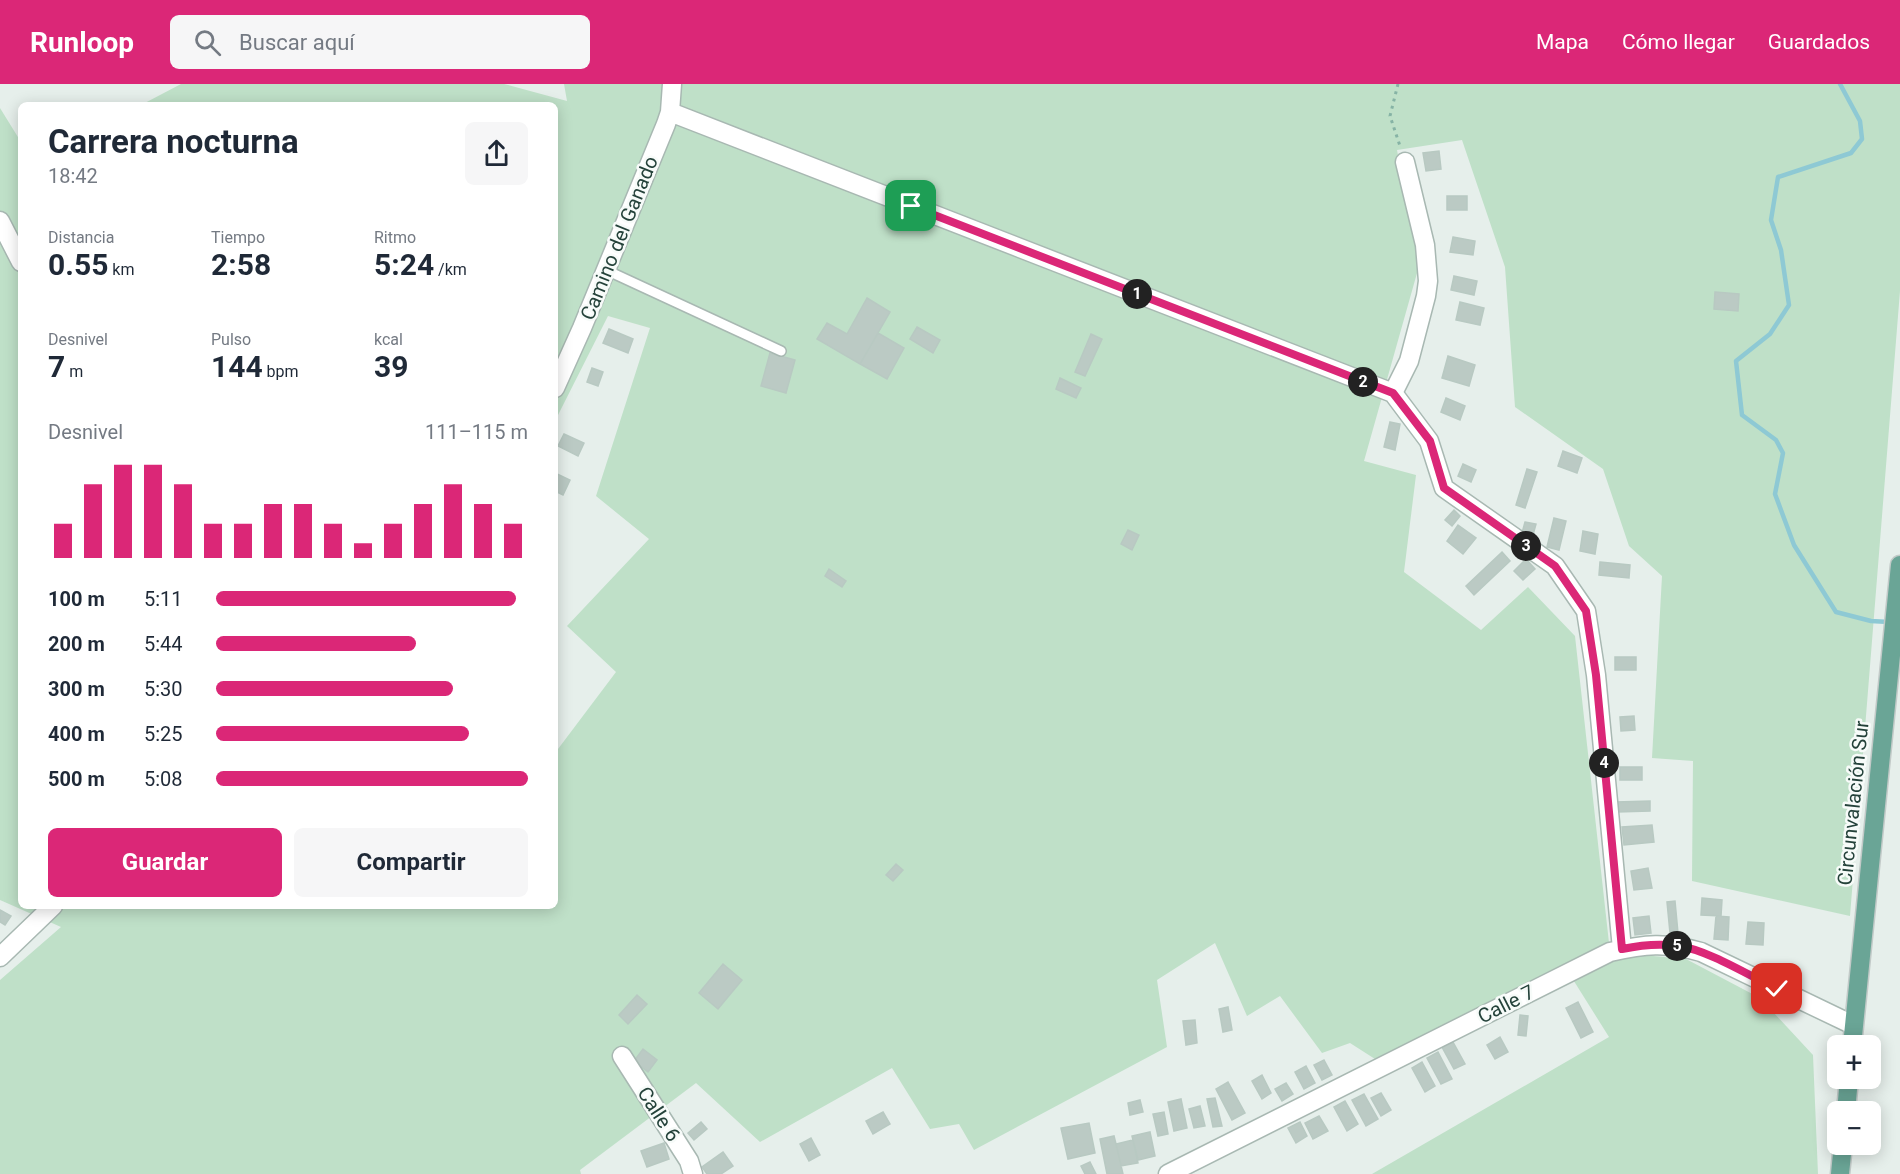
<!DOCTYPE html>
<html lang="es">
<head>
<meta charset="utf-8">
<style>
	:root { --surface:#fff; --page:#f6f6f7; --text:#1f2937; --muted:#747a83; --accent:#db2777 }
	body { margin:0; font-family:Roboto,sans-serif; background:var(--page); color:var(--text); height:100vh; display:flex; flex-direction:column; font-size:22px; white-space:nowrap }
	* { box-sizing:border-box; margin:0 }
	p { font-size:20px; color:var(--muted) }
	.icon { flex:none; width:33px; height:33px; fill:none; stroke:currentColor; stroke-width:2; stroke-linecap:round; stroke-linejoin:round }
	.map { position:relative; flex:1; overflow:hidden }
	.panel { position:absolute; left:18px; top:18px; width:540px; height:807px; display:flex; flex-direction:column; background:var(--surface); border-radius:9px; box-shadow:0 3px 15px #0003 }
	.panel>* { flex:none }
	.buttons { position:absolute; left:1827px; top:951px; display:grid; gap:12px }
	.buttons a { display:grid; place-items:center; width:54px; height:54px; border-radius:9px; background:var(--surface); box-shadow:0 3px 15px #0003; font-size:30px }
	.pin { position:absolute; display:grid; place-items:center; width:51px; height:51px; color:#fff; margin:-26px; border-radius:12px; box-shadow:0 3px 9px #0006 }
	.km { position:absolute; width:30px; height:30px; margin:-15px; border-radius:50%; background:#222; color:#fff; font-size:16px; line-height:30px; text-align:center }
	.round { display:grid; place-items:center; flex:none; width:63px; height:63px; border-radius:9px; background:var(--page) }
	.head { display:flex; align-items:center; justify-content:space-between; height:102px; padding:0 30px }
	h1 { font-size:33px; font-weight:700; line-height:45px }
	.stats { display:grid; grid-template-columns:repeat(3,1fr); gap:9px; height:102px; padding:6px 30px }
	.stats div { display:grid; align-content:center }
	.stats b { font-size:30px; font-weight:700 }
	.stats small { font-size:16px; font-weight:400 }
	.stats p { font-size:16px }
	.chart { height:168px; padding:12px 30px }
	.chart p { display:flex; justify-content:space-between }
	.chart svg { width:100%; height:108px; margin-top:6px; stroke:var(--accent); stroke-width:6 }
	.cta { display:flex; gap:12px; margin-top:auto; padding:12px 30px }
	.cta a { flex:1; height:69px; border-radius:9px; background:var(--accent); color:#fff; font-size:24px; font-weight:700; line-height:69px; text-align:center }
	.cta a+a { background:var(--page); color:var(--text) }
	ul { padding:0 30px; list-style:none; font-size:20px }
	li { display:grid; grid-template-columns:96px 72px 1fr; align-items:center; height:45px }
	li i { height:15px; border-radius:8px; background:var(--accent) }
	header { display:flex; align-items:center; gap:36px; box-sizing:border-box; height:84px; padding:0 30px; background:var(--accent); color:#fff }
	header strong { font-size:28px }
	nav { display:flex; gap:33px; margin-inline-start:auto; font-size:21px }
	.search { width:420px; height:54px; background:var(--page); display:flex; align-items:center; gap:15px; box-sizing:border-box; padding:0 21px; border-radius:9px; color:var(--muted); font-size:22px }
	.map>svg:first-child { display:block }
	.green { fill:#bfe0c8 }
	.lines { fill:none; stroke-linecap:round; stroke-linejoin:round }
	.stream { stroke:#8ec9d4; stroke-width:4.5 }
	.building { fill:#bbcac4; stroke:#b8c9c2; stroke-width:1.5 }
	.service-casing { stroke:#a8b8b2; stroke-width:12 }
	.minor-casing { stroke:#a8b8b2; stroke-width:21 }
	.primary-casing { stroke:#c2cac8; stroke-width:21 }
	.path { stroke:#86b3a5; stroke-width:3; stroke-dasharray:3 4.5; stroke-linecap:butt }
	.service { stroke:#fff; stroke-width:9 }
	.minor { stroke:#fff; stroke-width:18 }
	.primary { stroke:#6aa596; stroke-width:18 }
	.route-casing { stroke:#fff; stroke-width:12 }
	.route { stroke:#db2777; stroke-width:8 }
	.labels { text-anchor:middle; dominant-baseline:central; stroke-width:5; stroke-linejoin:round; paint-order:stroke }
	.street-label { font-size:20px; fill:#24423a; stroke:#f7fbf9 }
</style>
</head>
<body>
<header>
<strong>Runloop</strong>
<div class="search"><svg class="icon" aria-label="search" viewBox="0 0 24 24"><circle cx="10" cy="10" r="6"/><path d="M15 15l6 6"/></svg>Buscar aquí</div>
<nav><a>Mapa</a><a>Cómo llegar</a><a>Guardados</a></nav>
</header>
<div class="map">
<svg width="1900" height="1090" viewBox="0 0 1900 1090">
	<rect width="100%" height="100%" fill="#e6efeb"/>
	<path class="green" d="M181 0H504L567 17 564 0H1900V207L1850 832 1692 797 1693 677 1652 674 1662 492 1629 462 1603 385 1515 323 1505 183 1462 56 1397 66 1419 182 1364 377 1416 391 1404 488 1481 546 1528 503 1575 552 1610 868 1686 875 1760 914 1813 971 1818 1090H1372L1609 953 1572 894 1375 975 1350 959 1322 969 1280 912 1247 932 1215 859 1157 896 1167 963 974 1066 959 1040 930 1045 892 984 760 1058 696 999 580 1086 581 1090H0V896L61 843 0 816V24L21 58V822H555V669L616 588 567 542 649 455 596 412 650 244 608 232 555 337V21H141Z"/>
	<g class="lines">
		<path class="stream" d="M1840 0 1860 37 1862 55 1851 69 1778 93 1771 136 1781 166 1789 221 1770 250 1736 277 1742 331 1776 356 1783 369 1775 410 1794 461 1836 528 1871 537 1889 538"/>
	</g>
	<path class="building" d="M1439 67 1441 85 1426 87 1423 69Z
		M1447 112H1467V126H1447Z
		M1453 153 1475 157 1473 171 1450 168Z
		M1454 192 1477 197 1474 211 1451 206Z
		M1715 208 1739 210 1738 227 1714 225Z
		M867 214 890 228 860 280 817 255 827 239 847 250Z
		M1460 218 1484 224 1480 241 1456 236Z
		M917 243 940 256 933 269 910 255Z
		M609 245 633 255 628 269 603 259Z
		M878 249 904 264 887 295 860 280Z
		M1091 250 1102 255 1085 292 1075 288Z
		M770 269 795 276 786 309 761 302Z
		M1448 272 1475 281 1469 302 1442 294Z
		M592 284 603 288 598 302 587 298Z
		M1060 294 1081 304 1076 314 1056 305Z
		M1446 314 1465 322 1460 336 1441 328Z
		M1390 338 1400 340 1395 366 1384 363Z
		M564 350 584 359 578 372 558 362Z
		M1563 367 1582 374 1577 389 1558 382Z
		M1463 380 1476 386 1471 398 1458 392Z
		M1527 385 1537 388 1525 424 1516 421Z
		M555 389 570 396 563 411 555 407Z
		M1454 426 1460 432 1452 442 1445 436Z
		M1554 434 1566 437 1559 466 1547 463Z
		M1525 438 1536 440 1533 451 1522 449Z
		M1458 441 1476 454 1463 470 1447 457Z
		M1128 446 1139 451 1132 466 1121 460Z
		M1583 447 1598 450 1595 470 1580 467Z
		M1502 468 1510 477 1474 511 1466 502Z
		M1526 475 1535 485 1523 496 1514 487Z
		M1600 478 1630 481 1629 494 1599 491Z
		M829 485 846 497 842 503 825 492Z
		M1615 573H1636V586H1615Z
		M1634 632 1635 646 1621 647 1620 633Z
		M1620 683H1642V696H1620Z
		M1650 717V727L1617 728 1616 718Z
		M1652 741 1654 758 1624 761 1622 743Z
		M896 780 903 786 893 797 886 791Z
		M1648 784 1652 804 1634 806 1631 787Z
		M1702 814 1722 816 1721 832 1701 831Z
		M1675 817 1678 849H1670L1667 818Z
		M0 826 11 832 5 841 0 838Z
		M1649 832 1651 849 1635 851 1633 834Z
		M1716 832 1729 833 1728 856 1714 855Z
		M1748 838 1764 839 1763 861 1746 860Z
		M723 880 742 896 718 925 699 909Z
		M637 911 647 920 628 940 619 931Z
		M1578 918 1593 948 1581 954 1566 924Z
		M1228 923 1232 946 1223 948 1219 925Z
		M1520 931 1528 932 1526 952 1518 951Z
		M1195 936 1197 959 1186 961 1183 937Z
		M1500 953 1508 968 1495 975 1487 961Z
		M1453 958 1465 980 1454 985 1442 963Z
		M643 965 657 976 648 988 634 977Z
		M1438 968 1452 995 1441 1000 1427 974Z
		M1324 976 1332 991 1322 996 1314 981Z
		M1422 978 1435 1002 1425 1008 1412 984Z
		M1306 982 1315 999 1304 1005 1295 988Z
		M1262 991 1271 1009 1262 1015 1252 997Z
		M1228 998 1245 1029 1232 1036 1216 1005Z
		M1286 999 1293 1010 1282 1017 1275 1005Z
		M1381 1009 1391 1026 1381 1032 1371 1014Z
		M1364 1010 1378 1035 1366 1042 1352 1016Z
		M1215 1014 1222 1042 1213 1043 1207 1015Z
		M1181 1015 1187 1044 1174 1047 1168 1018Z
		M1140 1016 1143 1028 1130 1031 1128 1019Z
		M1345 1017 1358 1040 1347 1047 1334 1023Z
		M1200 1022 1205 1042 1194 1044 1189 1025Z
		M883 1028 890 1040 873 1050 866 1037Z
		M1164 1028 1168 1050 1158 1052 1153 1030Z
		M1319 1032 1328 1047 1313 1055 1305 1039Z
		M701 1038 707 1045 694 1056 688 1049Z
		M1300 1038 1307 1052 1296 1059 1288 1044Z
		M1089 1039 1095 1069 1068 1075 1061 1044Z
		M1150 1048 1155 1072 1138 1076 1132 1052Z
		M1114 1052 1116 1060 1123 1090H1107L1100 1055Z
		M811 1054 820 1071 809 1077 800 1060Z
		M1133 1056 1138 1079 1121 1082 1116 1060Z
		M664 1059 669 1075 647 1083 641 1067Z
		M723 1068 733 1082 721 1090H707L702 1083Z
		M1090 1078 1096 1090H1085L1081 1082Z"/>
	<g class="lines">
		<defs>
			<path id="service" d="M606 186 781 267"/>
			<path id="minor" d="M670 28 1393 309 1429 357 1444 404 1555 482 1586 527 1596 591 1622 865
				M0 137 21 178
				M555 304 582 244 666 40 670 28 672 0
				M1393 309 1409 277 1426 212 1428 197 1425 161 1405 78
				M0 873 53 822
				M622 972 689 1077 693 1090
				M1168 1090 1610 868C1645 860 1666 858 1701 868L1853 941"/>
			<path id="primary" d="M1852 962 1900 481
				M1846 1028 1849 994
				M1840 1090 1843 1060"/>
		</defs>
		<use href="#service" class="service-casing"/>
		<use href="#minor" class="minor-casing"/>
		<use href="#primary" class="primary-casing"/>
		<path class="path" d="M1398 0 1390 32 1400 62"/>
		<use href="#service" class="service"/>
		<use href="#minor" class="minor"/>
		<use href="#primary" class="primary"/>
	</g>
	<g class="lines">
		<defs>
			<path id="route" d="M911 122 1393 309 1430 357 1444 404 1555 482 1586 527 1596 591 1622 865C1641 861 1659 859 1678 862 1706 865 1750 892 1777 905"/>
		</defs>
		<use href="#route" class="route-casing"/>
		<use href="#route" class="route"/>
	</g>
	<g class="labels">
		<g class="street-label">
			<text transform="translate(619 154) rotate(-68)">Camino del Ganado</text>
			<text transform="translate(1853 719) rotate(-84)">Circunvalación Sur</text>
			<text transform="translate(1506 920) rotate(-27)">Calle 7</text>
			<text transform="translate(659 1030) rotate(57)">Calle 6</text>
		</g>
	</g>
</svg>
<div class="buttons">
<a>+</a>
<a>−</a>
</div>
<div class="pin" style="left:911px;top:122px;background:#1e9e55"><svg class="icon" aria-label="arrive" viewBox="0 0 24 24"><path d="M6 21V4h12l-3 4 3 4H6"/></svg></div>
<div class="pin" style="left:1777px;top:905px;background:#d93025"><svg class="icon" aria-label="check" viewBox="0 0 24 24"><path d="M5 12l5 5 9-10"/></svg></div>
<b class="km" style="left:1137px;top:210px">1</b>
<b class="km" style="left:1363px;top:298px">2</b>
<b class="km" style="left:1526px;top:462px">3</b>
<b class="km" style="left:1604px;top:679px">4</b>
<b class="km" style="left:1677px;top:862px">5</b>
<section class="panel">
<div class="head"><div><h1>Carrera nocturna</h1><p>18:42</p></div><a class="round"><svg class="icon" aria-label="share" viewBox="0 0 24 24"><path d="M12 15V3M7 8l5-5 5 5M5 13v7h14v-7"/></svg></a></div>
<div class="stats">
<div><p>Distancia</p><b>0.55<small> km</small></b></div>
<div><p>Tiempo</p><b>2:58</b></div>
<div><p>Ritmo</p><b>5:24<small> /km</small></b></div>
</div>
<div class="stats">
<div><p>Desnivel</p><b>7<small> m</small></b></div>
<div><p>Pulso</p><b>144<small> bpm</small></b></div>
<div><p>kcal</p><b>39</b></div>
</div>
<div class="chart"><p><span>Desnivel</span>111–115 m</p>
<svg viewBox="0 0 160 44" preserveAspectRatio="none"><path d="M5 44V30M15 44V14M25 44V6M35 44V6M45 44V14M55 44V30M65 44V30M75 44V22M85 44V22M95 44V30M105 44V38M115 44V30M125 44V22M135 44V14M145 44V22M155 44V30"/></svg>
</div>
<ul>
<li><b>100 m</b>5:11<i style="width:96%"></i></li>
<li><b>200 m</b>5:44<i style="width:64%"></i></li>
<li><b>300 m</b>5:30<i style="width:76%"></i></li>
<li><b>400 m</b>5:25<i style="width:81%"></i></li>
<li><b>500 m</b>5:08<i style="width:100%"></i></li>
</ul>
<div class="cta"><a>Guardar</a><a>Compartir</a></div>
</section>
</div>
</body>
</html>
